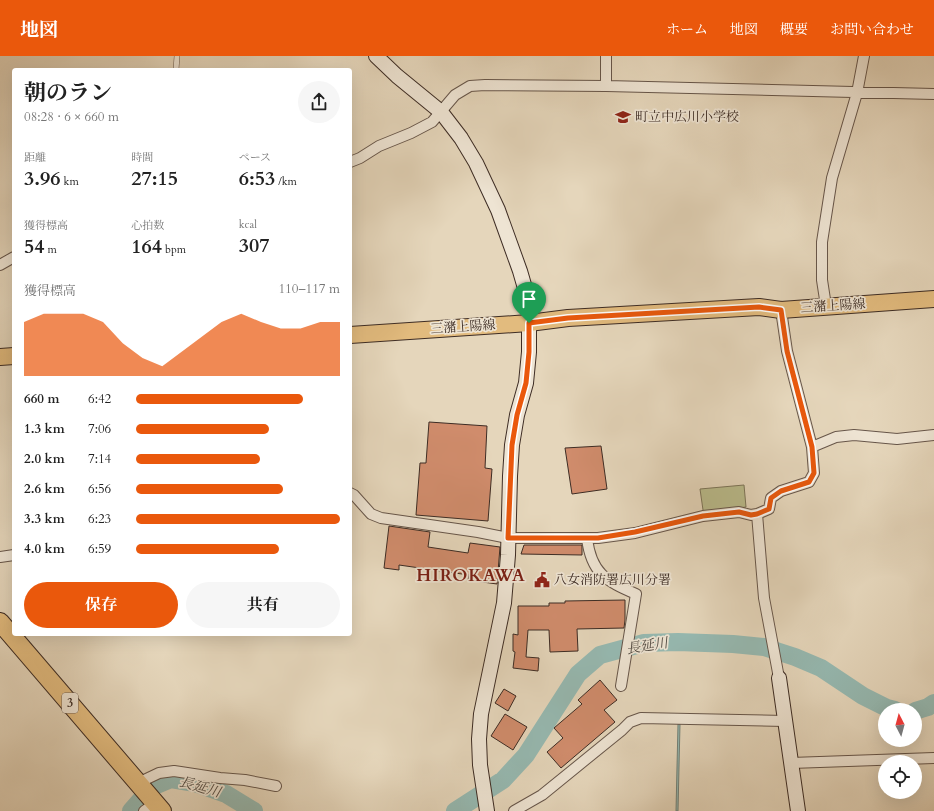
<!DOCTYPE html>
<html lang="ja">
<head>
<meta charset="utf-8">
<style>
	:root { --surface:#fff; --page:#f6f6f6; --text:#222; --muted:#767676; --accent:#ea580c }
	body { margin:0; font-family:Cardo,"Noto Serif JP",serif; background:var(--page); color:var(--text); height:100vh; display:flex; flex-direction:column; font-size:15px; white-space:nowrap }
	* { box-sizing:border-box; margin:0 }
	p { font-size:13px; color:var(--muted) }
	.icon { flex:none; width:22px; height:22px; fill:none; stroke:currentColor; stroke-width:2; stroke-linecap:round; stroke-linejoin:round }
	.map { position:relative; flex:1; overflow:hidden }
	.side { position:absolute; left:12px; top:12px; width:340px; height:568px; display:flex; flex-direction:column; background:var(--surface); border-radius:4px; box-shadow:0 4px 16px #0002 }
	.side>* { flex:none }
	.needle { width:26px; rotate:354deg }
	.buttons { position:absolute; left:878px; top:647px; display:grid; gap:8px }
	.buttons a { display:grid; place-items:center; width:44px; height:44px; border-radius:50%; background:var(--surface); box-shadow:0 4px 16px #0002; font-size:20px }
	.pin { position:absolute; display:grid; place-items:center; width:34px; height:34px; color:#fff; margin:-41px -17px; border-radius:50% 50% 50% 0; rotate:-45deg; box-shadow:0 0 4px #0007 }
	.pin .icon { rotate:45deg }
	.round { display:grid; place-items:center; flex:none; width:42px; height:42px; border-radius:21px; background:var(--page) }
	.overview { display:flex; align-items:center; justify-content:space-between; height:68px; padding:0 12px }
	h1 { font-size:22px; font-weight:700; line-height:30px }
	.stats { display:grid; grid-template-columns:repeat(3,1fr); gap:6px; height:68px; padding:4px 12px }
	.stats div { display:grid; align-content:center }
	.stats b { font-size:20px; font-weight:700 }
	.stats small { font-size:11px; font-weight:400 }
	.stats p { font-size:11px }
	.chart { height:112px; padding:8px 12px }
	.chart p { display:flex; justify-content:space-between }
	.chart svg { width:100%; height:72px; margin-top:4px; fill:var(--accent); opacity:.7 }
	.action { display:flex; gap:8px; margin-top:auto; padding:8px 12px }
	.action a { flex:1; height:46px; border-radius:24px; background:var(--accent); color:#fff; font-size:16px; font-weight:700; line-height:46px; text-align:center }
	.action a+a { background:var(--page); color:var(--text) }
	ul { padding:0 12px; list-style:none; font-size:13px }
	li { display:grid; grid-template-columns:64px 48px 1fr; align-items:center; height:30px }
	li i { height:10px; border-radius:5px; background:var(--accent) }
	header { display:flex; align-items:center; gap:24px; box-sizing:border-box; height:56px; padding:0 20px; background:var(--accent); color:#fff }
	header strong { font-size:19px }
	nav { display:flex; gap:22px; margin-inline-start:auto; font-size:14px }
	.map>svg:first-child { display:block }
	.green { fill:#babc8c; stroke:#7c7458 }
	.water { fill:#96b9b1; stroke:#728179 }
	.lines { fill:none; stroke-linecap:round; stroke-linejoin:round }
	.river { stroke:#96b9b1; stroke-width:18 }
	.building { fill:#d08c6c; stroke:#3d2c24 }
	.lane-casing { stroke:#67564a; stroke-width:6 }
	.street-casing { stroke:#67564a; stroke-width:12 }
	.secondary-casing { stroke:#3d2c24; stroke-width:16 }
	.primary-casing { stroke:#3d2c24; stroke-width:18 }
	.highway-casing { stroke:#3d2c24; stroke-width:20 }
	.lane { stroke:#eee4d3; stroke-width:5 }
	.street { stroke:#eee4d3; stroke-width:10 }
	.secondary { stroke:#eee4d3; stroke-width:14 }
	.primary { stroke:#e2bb7e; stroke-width:16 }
	.highway { stroke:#e2bb7e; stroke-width:18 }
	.route-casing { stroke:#fff; stroke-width:8 }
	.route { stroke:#ea580c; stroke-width:5 }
	.labels { text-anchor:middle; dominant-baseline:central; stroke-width:3.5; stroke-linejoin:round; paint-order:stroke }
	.shield { fill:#eee4d3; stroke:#726358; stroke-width:1 }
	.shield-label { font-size:12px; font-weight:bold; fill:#3d2c24 }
	.poi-label { font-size:13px; fill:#3d2c24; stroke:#eee4d3; text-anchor:start }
	.street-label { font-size:13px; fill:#3d2c24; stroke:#eee4d3 }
	.water-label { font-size:14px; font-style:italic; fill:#4f4840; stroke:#eee4d3 }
	.district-label { font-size:17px; font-weight:bold; letter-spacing:1px; fill:#7a1f14; stroke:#eee4d3 }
</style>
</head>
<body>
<header>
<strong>地図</strong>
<nav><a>ホーム</a><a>地図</a><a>概要</a><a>お問い合わせ</a></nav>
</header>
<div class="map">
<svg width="934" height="755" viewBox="0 0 934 755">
	<rect width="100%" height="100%" fill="#e5d6bb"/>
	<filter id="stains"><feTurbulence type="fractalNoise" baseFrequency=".005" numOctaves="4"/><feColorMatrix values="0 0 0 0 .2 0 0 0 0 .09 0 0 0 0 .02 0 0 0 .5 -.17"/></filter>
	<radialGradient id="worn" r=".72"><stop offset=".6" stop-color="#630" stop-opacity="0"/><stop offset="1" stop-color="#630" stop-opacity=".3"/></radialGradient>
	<path class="green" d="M744 429 746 451 706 457 703 454 700 433Z"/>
	<path class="water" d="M678 668H680L678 755H676Z"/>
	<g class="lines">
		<path class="river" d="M915 655 928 651 934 647
			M131 755 152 731 171 723 195 727 226 738 254 755
			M455 755 503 724 526 699 578 618 600 599 644 587 678 586 733 588 764 591 795 601 821 612 863 640 887 652 895 654"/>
	</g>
	<path class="building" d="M429 366 487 370 485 412 492 413 488 465 416 459 420 407H426Z
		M601 390 607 433 572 438 565 392Z
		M389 470 430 476 428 491 468 497 470 487 500 491 497 528 468 524 469 519 399 509V514L384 512Z
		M524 489H582V499L521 498Z
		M625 544V564L624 572 577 573 578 595 550 596 549 574H528L526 601 539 602 538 615 513 612 515 596 513 595V578L518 579V550H549V547H565V545Z
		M600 624 617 644 604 654 615 666 561 712 547 696 563 682 554 672 582 648 578 644Z
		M504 633 516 640 508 655 495 647Z
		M505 658 527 671 513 694 491 680Z"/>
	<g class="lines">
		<defs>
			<path id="lane" d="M176 14 177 0"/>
			<path id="street" d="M606 30V0
				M350 106 360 102 379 90 411 77 432 66 455 39 470 30 485 29 606 30 934 38
				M0 209 14 201
				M826 250 822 224V186L832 122 857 37 864 0
				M812 391 836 381 854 379 897 383 934 379
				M350 437 354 439 371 458 381 462 478 476 508 482H598L635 477 703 460 739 456 751 459 757 458 769 453 771 442 781 435 809 426 814 417 812 391 787 295 781 254
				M757 458 764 542 779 622
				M587 482C591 517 606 525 636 538L621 630
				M0 501 14 499
				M791 707 934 702
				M138 727 159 717 174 715 220 722 245 724 276 730
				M144 755 155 747
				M514 755 542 739 622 674 630 666 641 662 785 665"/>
			<path id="secondary" d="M376 0 397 20 441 56 461 82 476 107 498 154 520 215 529 246V296L526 327 517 359 512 389 510 420 508 499 504 547 481 658 479 683 480 709 487 755
				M779 622 798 755"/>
			<path id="primary" d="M350 279 529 267 568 262 759 251 781 254 934 243
				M0 301 14 300"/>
			<path id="highway" d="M0 566 162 755"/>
		</defs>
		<use href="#lane" class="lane-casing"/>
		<use href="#street" class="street-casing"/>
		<use href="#secondary" class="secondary-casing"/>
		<use href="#primary" class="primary-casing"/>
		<use href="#highway" class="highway-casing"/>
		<use href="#lane" class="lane"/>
		<use href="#street" class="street"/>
		<use href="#secondary" class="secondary"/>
		<use href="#primary" class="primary"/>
		<use href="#highway" class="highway"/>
	</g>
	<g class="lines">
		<defs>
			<path id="route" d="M759 251 781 254 787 295 812 391 814 417 809 426 781 435 771 442 769 453 757 458 751 459 739 456 703 460 635 476 598 482H508L512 389 517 359 526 327 529 296V267L568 262Z"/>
		</defs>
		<use href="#route" class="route-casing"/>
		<use href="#route" class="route"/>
	</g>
	<defs>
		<symbol id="school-bare" viewBox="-9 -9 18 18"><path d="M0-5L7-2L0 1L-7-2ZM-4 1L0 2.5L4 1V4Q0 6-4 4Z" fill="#8f2418" stroke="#eee4d3" stroke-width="2.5" paint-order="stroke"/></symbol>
		<symbol id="civic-bare" viewBox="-9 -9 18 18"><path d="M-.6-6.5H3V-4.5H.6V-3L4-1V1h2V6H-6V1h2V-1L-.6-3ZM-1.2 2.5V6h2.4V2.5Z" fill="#8f2418" stroke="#eee4d3" stroke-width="2.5" paint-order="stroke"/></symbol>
	</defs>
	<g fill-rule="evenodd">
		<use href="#school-bare" x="612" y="50" width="22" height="22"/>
		<use href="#civic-bare" x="531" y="513" width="22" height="22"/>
	</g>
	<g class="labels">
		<rect class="shield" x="62" y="637" width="16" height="20" rx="3"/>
		<g class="shield-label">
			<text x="70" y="647">3</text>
		</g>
		<g class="poi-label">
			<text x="635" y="61">町立中広川小学校</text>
			<text x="554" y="524">八女消防署広川分署</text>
		</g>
		<g class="street-label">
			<text transform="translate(833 250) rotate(-4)">三潴上陽線</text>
			<text transform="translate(463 271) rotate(-4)">三潴上陽線</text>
		</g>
		<g class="water-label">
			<text transform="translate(647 590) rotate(-9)">長延川</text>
			<text transform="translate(200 731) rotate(16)">長延川</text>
		</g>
		<g class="district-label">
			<text x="471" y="519">HIROKAWA</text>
		</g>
	</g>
	<rect width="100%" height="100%" filter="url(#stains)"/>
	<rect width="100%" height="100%" fill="url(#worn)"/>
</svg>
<div class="buttons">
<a><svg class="needle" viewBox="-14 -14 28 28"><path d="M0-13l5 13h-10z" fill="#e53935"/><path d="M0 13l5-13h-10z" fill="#767676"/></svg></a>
<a><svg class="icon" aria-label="locate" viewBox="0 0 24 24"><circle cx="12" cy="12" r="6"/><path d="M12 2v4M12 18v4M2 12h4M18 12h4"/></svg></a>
</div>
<div class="pin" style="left:529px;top:267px;background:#1e9e55"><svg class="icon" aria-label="arrive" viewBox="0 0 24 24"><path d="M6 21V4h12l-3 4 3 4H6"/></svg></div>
<section class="side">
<div class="overview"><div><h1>朝のラン</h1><p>08:28 · 6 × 660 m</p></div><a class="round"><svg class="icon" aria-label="share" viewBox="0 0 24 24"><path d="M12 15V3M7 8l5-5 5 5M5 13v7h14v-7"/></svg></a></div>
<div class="stats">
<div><p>距離</p><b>3.96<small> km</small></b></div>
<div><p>時間</p><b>27:15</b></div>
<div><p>ペース</p><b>6:53<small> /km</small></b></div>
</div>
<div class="stats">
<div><p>獲得標高</p><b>54<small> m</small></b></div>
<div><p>心拍数</p><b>164<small> bpm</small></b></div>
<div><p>kcal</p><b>307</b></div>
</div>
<div class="chart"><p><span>獲得標高</span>110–117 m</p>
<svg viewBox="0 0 160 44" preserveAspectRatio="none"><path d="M0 44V11L10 6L20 6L30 6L40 11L50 24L60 33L70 38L80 29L90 20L100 11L110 6L120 11L130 15L140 15L150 11L160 11V44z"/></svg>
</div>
<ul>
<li><b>660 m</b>6:42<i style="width:82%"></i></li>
<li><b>1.3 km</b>7:06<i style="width:65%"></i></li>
<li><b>2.0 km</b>7:14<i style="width:61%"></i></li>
<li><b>2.6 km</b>6:56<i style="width:72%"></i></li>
<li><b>3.3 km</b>6:23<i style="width:100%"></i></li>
<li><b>4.0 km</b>6:59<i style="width:70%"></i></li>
</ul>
<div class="action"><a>保存</a><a>共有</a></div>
</section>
</div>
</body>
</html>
